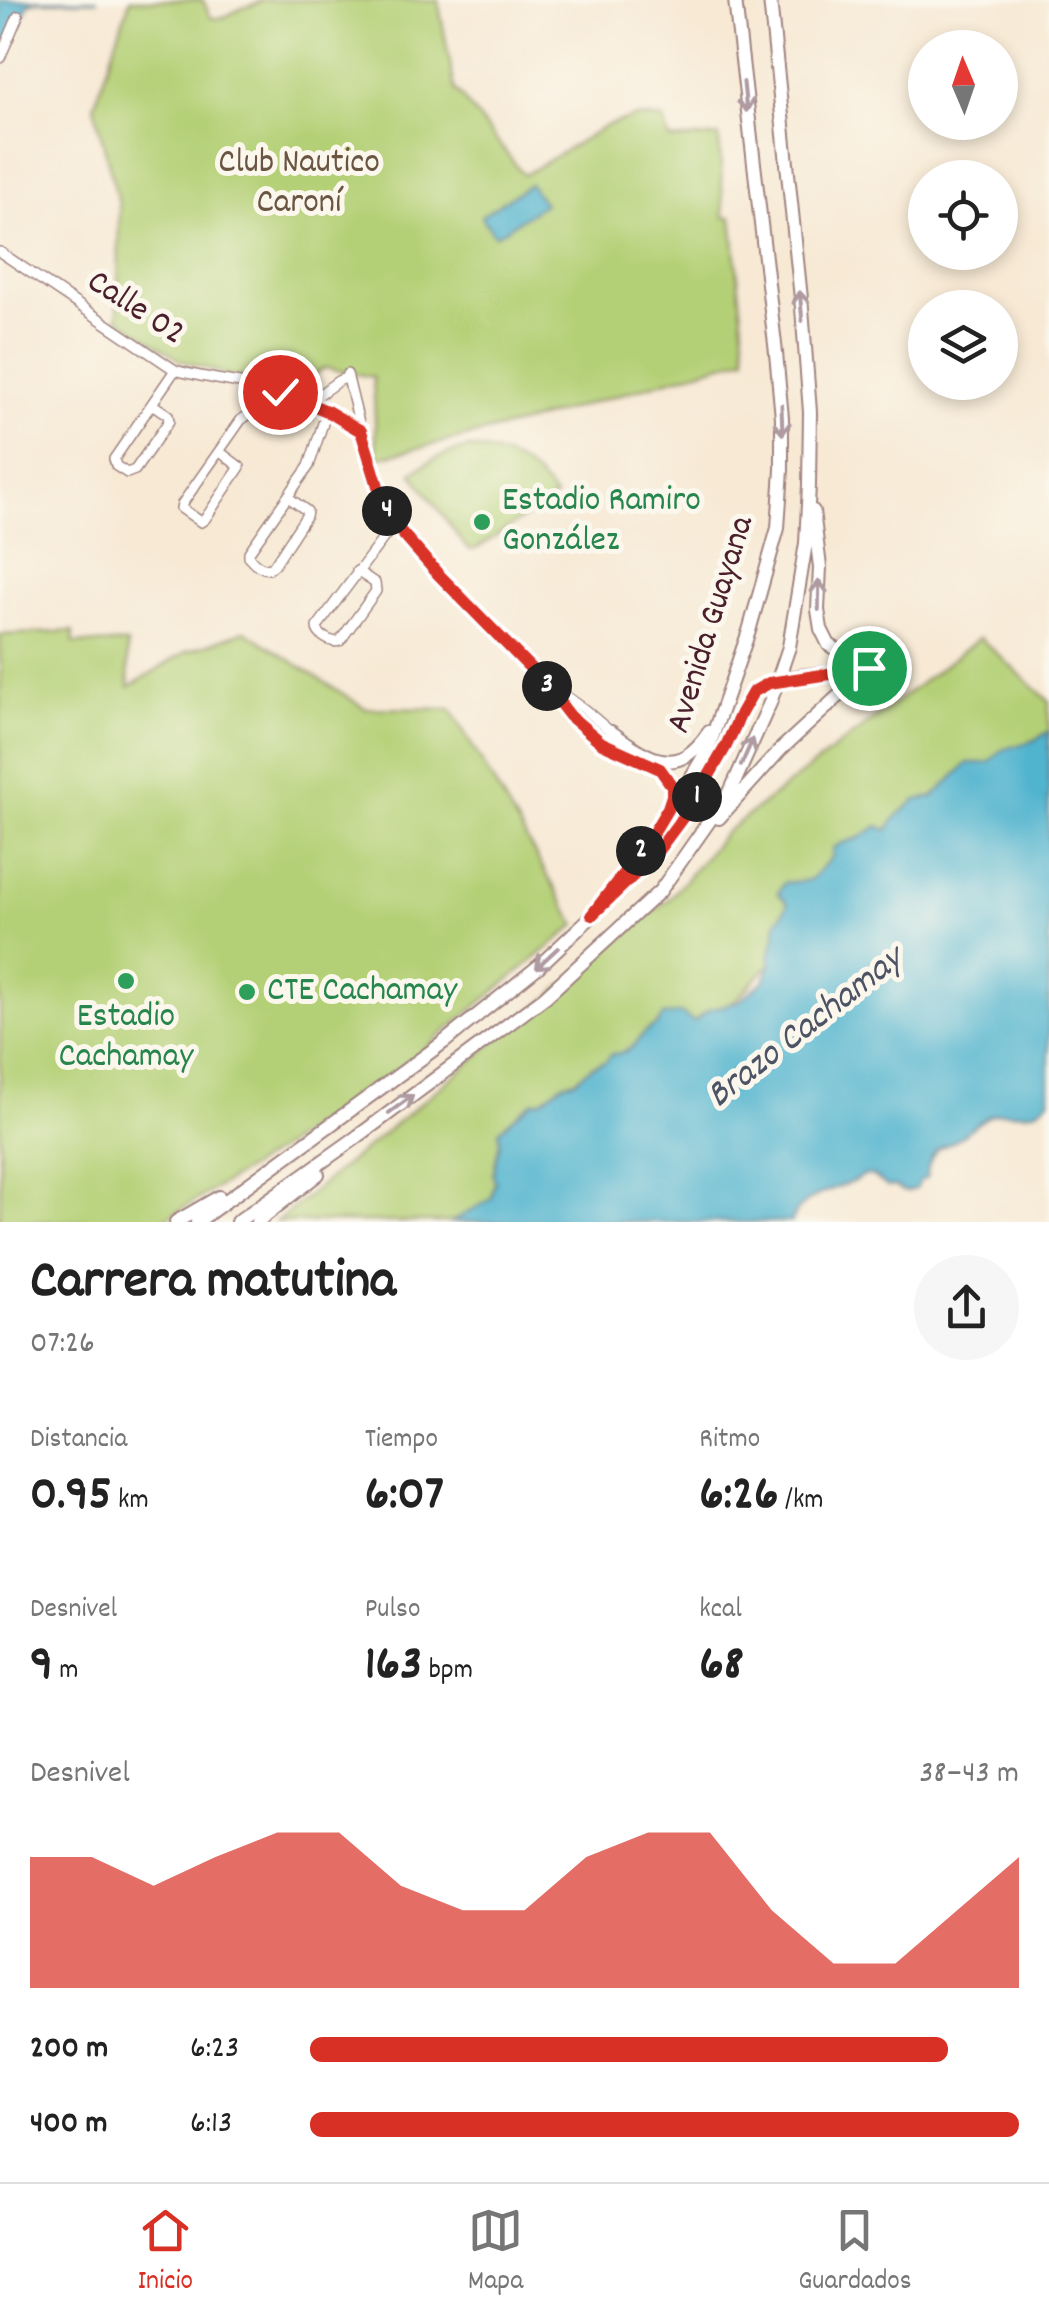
<!DOCTYPE html>
<html lang="es">
<head>
<meta charset="utf-8">
<style>
	:root { --surface:#fff; --page:#f6f6f6; --text:#222; --muted:#767676; --line:#e0e0e0; --accent:#d93025 }
	body { margin:0; font-family:Dekko,sans-serif; background:var(--page); color:var(--text); height:100vh; display:flex; flex-direction:column; font-size:38px; white-space:nowrap }
	* { box-sizing:border-box; margin:0 }
	p { font-size:32px; color:var(--muted) }
	.icon { flex:none; width:55px; height:55px; fill:none; stroke:currentColor; stroke-width:2; stroke-linecap:round; stroke-linejoin:round }
	.map { position:relative; height:1222px; overflow:hidden }
	.panel { display:flex; flex-direction:column; background:var(--surface); flex:1 }
	.panel>* { flex:none }
	.needle { width:65px; rotate:358deg }
	.controls { position:absolute; left:908px; top:30px; display:grid; gap:20px }
	.controls a { display:grid; place-items:center; width:110px; height:110px; border-radius:50%; background:var(--surface); box-shadow:0 5px 15px #0003; font-size:50px }
	.pin { position:absolute; display:grid; place-items:center; width:85px; height:85px; color:#fff; margin:-42px; border:5px solid #fff; border-radius:50%; box-shadow:0 2px 10px #0007 }
	.km { position:absolute; width:50px; height:50px; margin:-25px; border-radius:50%; background:#222; color:#fff; font-size:28px; line-height:50px; text-align:center }
	.round { display:grid; place-items:center; flex:none; width:105px; height:105px; border-radius:52px; background:var(--page) }
	.summary { display:flex; align-items:center; justify-content:space-between; height:170px; padding:0 30px }
	h1 { font-size:55px; font-weight:700; line-height:75px }
	.stats { display:grid; grid-template-columns:repeat(3,1fr); gap:15px; height:170px; padding:10px 30px }
	.stats div { display:grid; align-content:center }
	.stats b { font-size:50px; font-weight:700 }
	.stats small { font-size:28px; font-weight:400 }
	.stats p { font-size:28px }
	.chart { height:280px; padding:20px 30px }
	.chart p { display:flex; justify-content:space-between }
	.chart svg { width:100%; height:180px; margin-top:10px; fill:var(--accent); opacity:.7 }
	ul { padding:0 30px; list-style:none; font-size:32px }
	li { display:grid; grid-template-columns:160px 120px 1fr; align-items:center; height:75px }
	li i { height:25px; border-radius:12px; background:var(--accent) }
	.menu { display:flex; justify-content:space-around; align-items:center; height:140px; border-top:2px solid var(--line); background:var(--surface); font-size:28px; color:var(--muted) }
	.menu a { display:grid; justify-items:center; gap:5px }
	.menu .on { color:var(--accent) }
	.map>svg:first-child { display:block }
	.green { fill:#b4d076; stroke:#7f7850; stroke-width:2.5 }
	.water { fill:#51b4cf; stroke:#4e6a7d; stroke-width:2.5 }
	.lines { fill:none; stroke-linecap:round; stroke-linejoin:round }
	.street-casing { stroke:#a08480; stroke-width:12 }
	.primary-casing { stroke:#a08480; stroke-width:16 }
	.street { stroke:#fff; stroke-width:9 }
	.primary { stroke:#fff; stroke-width:12 }
	.primary-bridge-casing { stroke:#a08480; stroke-width:16; stroke-linecap:butt }
	.primary-bridge { stroke:#fff; stroke-width:12 }
	.oneway { stroke:#ae9aa0 }
	.route-casing { stroke:#fff; stroke-width:20 }
	.route { stroke:#d93025; stroke-width:12 }
	.leisure-dot { fill:#2e9e5b; stroke:#fbf7ec; stroke-width:4 }
	.labels { text-anchor:middle; dominant-baseline:central; stroke-width:10; stroke-linejoin:round; paint-order:stroke }
	.park-label { font-size:35px; fill:#6a5442; stroke:#fbf7ec }
	.street-label { font-size:35px; fill:#4a1f2b; stroke:#fbf7ec }
	.leisure-label { font-size:35px; fill:#27864d; stroke:#fbf7ec; text-anchor:start }
	.water-label { font-size:38px; font-style:italic; fill:#4c5364; stroke:#fbf7ec }
</style>
</head>
<body>
<div class="map">
<svg width="1049" height="1222" viewBox="0 0 1049 1222">
	<rect width="100%" height="100%" fill="#fbf7ec"/>
	<filter id="ink" filterUnits="userSpaceOnUse"><feTurbulence type="fractalNoise" baseFrequency=".01" numOctaves="2"/><feDisplacementMap in="SourceGraphic" scale="20" xChannelSelector="R" yChannelSelector="G"/><feConvolveMatrix kernelMatrix="1 2 1 2 8 2 1 2 1" color-interpolation-filters="sRGB"/></filter>
	<filter id="wash" filterUnits="userSpaceOnUse"><feTurbulence type="fractalNoise" baseFrequency=".0048" numOctaves="4" result="noise"/><feDisplacementMap in="SourceGraphic" scale="40" xChannelSelector="R" yChannelSelector="G"/><feGaussianBlur stdDeviation="2.25" result="paint"/><feColorMatrix in="noise" values="0 0 0 0 0 0 0 0 0 0 0 0 0 0 0 0 0 1.4 0 .05"/><feComposite in="paint" operator="in"/></filter>
	<g filter="url(#wash)">
		<rect width="100%" height="100%" fill="#f7e9d4"/>
		<path class="green" d="M130 0H203L210 17C224 21 228 14 240 9 250 4 253 8 261 0H438L455 89 524 175 606 126 636 117 664 120 670 140 719 136 724 217H732L746 357 527 422 377 458 373 377 325 368 297 385 230 376 180 360 118 318 119 205 94 106Z
			M471 448C512 454 530 464 555 497L478 548 471 550 466 547 412 473C431 459 447 452 471 448Z
			M73 631 74 643 127 644 129 687 186 652 245 631 365 708 451 709 576 925 411 1060 279 1150 160 1222H0V635Z
			M980 638 1049 701V752L869 861 707 1030 472 1222H276L670 898 726 832Z"/>
		<path class="water" d="M0 0H98L34 1 28 5 10 46 0 43Z
			M530 184 544 204 495 236 481 216Z
			M1049 731V1100C1031 1123 1013 1106 991 1115 976 1122 966 1134 953 1142 948 1145 942 1146 938 1149 931 1155 927 1169 926 1178L920 1181 916 1189 905 1192 894 1186 888 1187C882 1183 873 1174 867 1175 861 1175 857 1180 852 1182 828 1191 800 1198 791 1222H451L491 1199 495 1182 493 1175 500 1141 499 1130 532 1102 542 1100 564 1083 576 1080 591 1067 606 1061 612 1054C642 1052 634 1033 656 1026L663 1016 681 1013 692 1021H695L708 1010 739 1001 765 980 771 964 769 956 776 935V924L788 904 778 893 784 883 810 880 832 857 833 848 842 843 859 838 878 826 888 830 896 817 916 800 933 797 968 763H988L1002 750 1035 740Z"/>
	</g>
	<g filter="url(#ink)">
		<g class="lines">
			<defs>
				<path id="street" d="M0 58 18 16
					M0 252 175 370C210 380 248 382 282 393 310 401 335 416 360 431
					M347 374 361 431 381 499 394 524 438 575 543 681 569 716 602 743
					M309 402 338 381 348 377
					M152 404 168 415 169 421 135 470 127 473 116 466 114 459 175 370
					M220 452 240 467 205 519 201 522 181 508 182 504 241 420 280 392
					M288 497 307 511 306 516 274 565 269 569C261 569 254 563 249 557V552L309 466 327 411
					M357 571 375 583 376 591 340 641C332 644 317 635 317 627L394 524
					M550 685 584 709 611 732"/>
				<path id="primary" d="M770 0 802 308 810 412 809 485 806 543 789 647
					M813 511 820 567 818 610 821 629 829 645 869 668
					M611 732C649 759 677 780 709 732
					M602 743C615 748 628 754 640 760 665 771 678 779 668 809
					M719 818 781 749 867 670
					M624 884C666 843 705 794 729 739 738 719 746 692 768 684 799 672 836 674 869 668
					M176 1222 219 1197
					M197 1222 444 1042 539 966 593 915 667 818 708 749 749 631 778 528 782 470V418L776 353 735 0
					M237 1222 357 1137 545 997 660 891 731 790 770 703
					M257 1222 318 1174"/>
			</defs>
			<use href="#street" class="street-casing"/>
			<use href="#primary" class="primary-casing"/>
			<use href="#street" class="street"/>
			<use href="#primary" class="primary"/>
			<defs>
				<path id="primary-bridge" d="M770 703 789 647"/>
			</defs>
			<use href="#primary-bridge" class="primary-bridge-casing"/>
			<use href="#primary-bridge" class="primary-bridge"/>
		</g>
		<defs><path id="oneway-shaft" d="M-6 0H5M1.5-3L5.5 0L1.5 3" fill="none" stroke-width="1.6" stroke-linecap="round" stroke-linejoin="round" transform="scale(2.5)"/></defs>
		<g class="oneway">
			<use href="#oneway-shaft" transform="translate(745 97) rotate(84)"/>
			<use href="#oneway-shaft" transform="translate(801 306) rotate(-95)"/>
			<use href="#oneway-shaft" transform="translate(782 420) rotate(88)"/>
			<use href="#oneway-shaft" transform="translate(819 595) rotate(-89)"/>
			<use href="#oneway-shaft" transform="translate(747 752) rotate(-66)"/>
			<use href="#oneway-shaft" transform="translate(547 958) rotate(137)"/>
			<use href="#oneway-shaft" transform="translate(401 1104) rotate(-36)"/>
		</g>
	</g>
	<g class="lines" filter="url(#ink)">
		<defs>
			<path id="route" d="M280 392 327 411 361 431 382 499 394 524 438 574 543 681 570 716 602 743 660 769 672 786V796L668 808 649 840 592 915 654 856 694 802 726 746 741 713 753 692 769 683 869 668"/>
		</defs>
		<use href="#route" class="route-casing"/>
		<use href="#route" class="route"/>
	</g>
	<g class="leisure-dot">
		<circle cx="482" cy="522" r="10"/>
		<circle cx="126" cy="981" r="10"/>
		<circle cx="247" cy="992" r="10"/>
	</g>
	<g class="labels">
		<g class="park-label">
			<text x="299" y="164">Club Nautico<tspan x="299" dy="40">Caroní</tspan></text>
		</g>
		<g class="street-label">
			<text transform="translate(135 309) rotate(33)">Calle 02</text>
			<text transform="translate(712 625) rotate(-73)">Avenida Guayana</text>
		</g>
		<g class="leisure-label">
			<text x="502" y="502">Estadio Ramiro<tspan x="502" dy="40">González</tspan></text>
			<text x="267" y="992">CTE Cachamay</text>
			<text x="126" y="1018" text-anchor="middle">Estadio<tspan x="126" dy="40">Cachamay</tspan></text>
		</g>
		<g class="water-label">
			<text transform="translate(806 1029) rotate(-38)">Brazo Cachamay</text>
		</g>
	</g>
</svg>
<div class="controls">
<a><svg class="needle" viewBox="-14 -14 28 28"><path d="M0-13l5 13h-10z" fill="#e53935"/><path d="M0 13l5-13h-10z" fill="#767676"/></svg></a>
<a><svg class="icon" aria-label="locate" viewBox="0 0 24 24"><circle cx="12" cy="12" r="6"/><path d="M12 2v4M12 18v4M2 12h4M18 12h4"/></svg></a>
<a><svg class="icon" aria-label="layers" viewBox="0 0 24 24"><path d="M12 4l9 5-9 5-9-5zM3 14l9 5 9-5"/></svg></a>
</div>
<div class="pin" style="left:869px;top:668px;background:#1e9e55"><svg class="icon" aria-label="arrive" viewBox="0 0 24 24"><path d="M6 21V4h12l-3 4 3 4H6"/></svg></div>
<div class="pin" style="left:280px;top:392px;background:#d93025"><svg class="icon" aria-label="check" viewBox="0 0 24 24"><path d="M5 12l5 5 9-10"/></svg></div>
<b class="km" style="left:697px;top:797px">1</b>
<b class="km" style="left:641px;top:851px">2</b>
<b class="km" style="left:547px;top:686px">3</b>
<b class="km" style="left:387px;top:511px">4</b>
</div>
<section class="panel">
<div class="summary"><div><h1>Carrera matutina</h1><p>07:26</p></div><a class="round"><svg class="icon" aria-label="share" viewBox="0 0 24 24"><path d="M12 15V3M7 8l5-5 5 5M5 13v7h14v-7"/></svg></a></div>
<div class="stats">
<div><p>Distancia</p><b>0.95<small> km</small></b></div>
<div><p>Tiempo</p><b>6:07</b></div>
<div><p>Ritmo</p><b>6:26<small> /km</small></b></div>
</div>
<div class="stats">
<div><p>Desnivel</p><b>9<small> m</small></b></div>
<div><p>Pulso</p><b>163<small> bpm</small></b></div>
<div><p>kcal</p><b>68</b></div>
</div>
<div class="chart"><p><span>Desnivel</span>38–43 m</p>
<svg viewBox="0 0 160 44" preserveAspectRatio="none"><path d="M0 44V12L10 12L20 19L30 12L40 6L50 6L60 19L70 25L80 25L90 12L100 6L110 6L120 25L130 38L140 38L150 25L160 12V44z"/></svg>
</div>
<ul>
<li><b>200 m</b>6:23<i style="width:90%"></i></li>
<li><b>400 m</b>6:13<i style="width:100%"></i></li>
</ul>
</section>
<nav class="menu">
<a class="on"><svg class="icon" aria-label="home" viewBox="0 0 24 24"><path d="M3 11l9-7 9 7M6 9v11h12V9"/></svg>Inicio</a>
<a><svg class="icon" aria-label="map" viewBox="0 0 24 24"><path d="M3 6l6-2 6 2 6-2v14l-6 2-6-2-6 2zM9 4v14M15 6v14"/></svg>Mapa</a>
<a><svg class="icon" aria-label="saved" viewBox="0 0 24 24"><path d="M7 4h10v16l-5-4-5 4z"/></svg>Guardados</a>
</nav>
</body>
</html>
